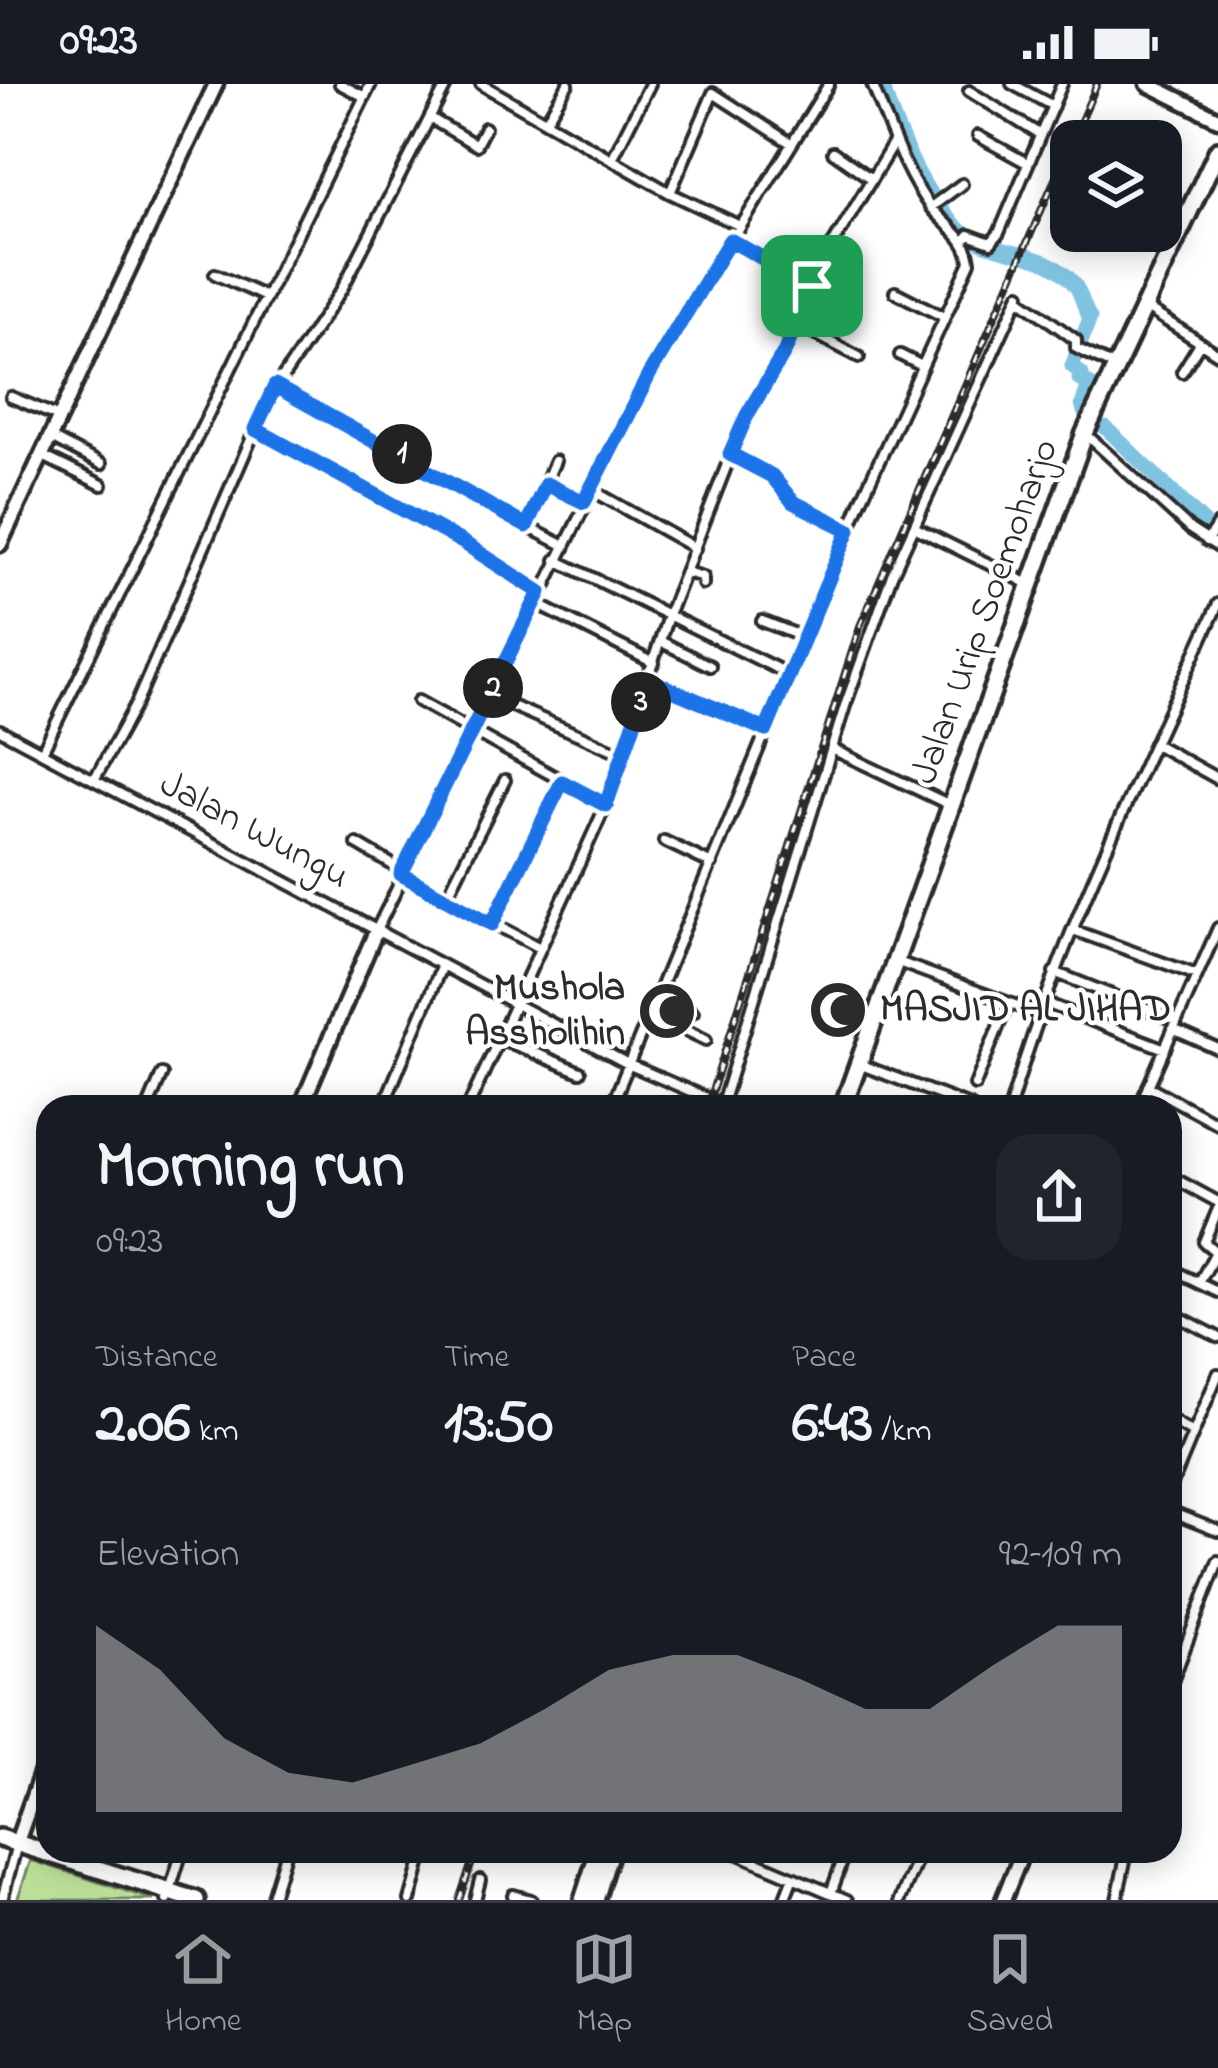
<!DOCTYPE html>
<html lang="en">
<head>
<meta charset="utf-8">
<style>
	:root { --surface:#171b24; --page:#20242c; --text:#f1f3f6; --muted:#9ea1a6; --line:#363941; --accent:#98999b }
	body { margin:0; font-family:"Indie Flower",sans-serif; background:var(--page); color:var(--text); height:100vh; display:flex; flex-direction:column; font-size:45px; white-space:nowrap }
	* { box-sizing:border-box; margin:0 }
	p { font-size:39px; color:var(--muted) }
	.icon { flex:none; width:66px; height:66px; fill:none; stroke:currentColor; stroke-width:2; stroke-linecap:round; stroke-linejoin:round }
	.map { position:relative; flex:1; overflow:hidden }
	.side { position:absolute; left:36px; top:1011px; width:1146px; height:768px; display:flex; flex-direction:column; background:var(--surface); border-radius:36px; box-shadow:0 6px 30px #0003 }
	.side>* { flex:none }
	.buttons { position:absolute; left:1050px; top:36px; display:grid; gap:24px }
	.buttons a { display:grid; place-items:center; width:132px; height:132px; border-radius:24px; background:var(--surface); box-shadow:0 6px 30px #0003; font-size:60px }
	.pin { position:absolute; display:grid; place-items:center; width:102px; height:102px; color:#fff; margin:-51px; border-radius:24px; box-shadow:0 6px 18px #0006 }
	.km { position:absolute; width:60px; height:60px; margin:-30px; border-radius:50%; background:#222; color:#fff; font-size:33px; line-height:60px; text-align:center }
	.round { display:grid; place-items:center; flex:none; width:126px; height:126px; border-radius:36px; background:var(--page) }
	.summary { display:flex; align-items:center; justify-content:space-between; height:204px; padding:0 60px }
	h1 { font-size:66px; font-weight:700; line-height:90px }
	.metrics { display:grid; grid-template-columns:repeat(3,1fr); gap:18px; height:204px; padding:12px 60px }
	.metrics div { display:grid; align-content:center }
	.metrics b { font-size:60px; font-weight:700 }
	.metrics small { font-size:33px; font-weight:400 }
	.metrics p { font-size:33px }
	.chart { height:336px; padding:24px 60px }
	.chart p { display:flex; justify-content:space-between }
	.chart svg { width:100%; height:216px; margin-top:12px; fill:var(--accent); opacity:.7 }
	.status { display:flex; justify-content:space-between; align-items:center; height:84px; padding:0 60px; background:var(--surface); direction:ltr }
	.status svg { height:33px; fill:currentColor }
	.menu { display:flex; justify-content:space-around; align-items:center; height:168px; border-top:3px solid var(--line); background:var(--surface); font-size:33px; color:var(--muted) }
	.menu a { display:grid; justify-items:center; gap:6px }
	.menu .on { color:var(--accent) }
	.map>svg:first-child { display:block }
	.green { fill:#bcdf98; stroke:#748562; stroke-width:3 }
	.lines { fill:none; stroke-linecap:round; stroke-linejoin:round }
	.river { stroke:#80c3e1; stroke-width:15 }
	.street-casing { stroke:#2b2b2b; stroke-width:16 }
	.secondary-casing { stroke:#2b2b2b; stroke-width:21 }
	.highway-casing { stroke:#2b2b2b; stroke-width:24 }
	.street { stroke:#fff; stroke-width:8 }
	.secondary { stroke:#fff; stroke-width:12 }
	.highway { stroke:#fff; stroke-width:15 }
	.rail-casing { stroke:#2b2b2b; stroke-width:8 }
	.rail { stroke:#fff; stroke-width:3; stroke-dasharray:9; stroke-linecap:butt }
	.route-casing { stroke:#fff; stroke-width:24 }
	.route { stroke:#1a73e8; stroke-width:15 }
	.labels { text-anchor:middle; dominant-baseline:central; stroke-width:9; stroke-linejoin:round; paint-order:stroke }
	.street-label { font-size:39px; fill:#2b2b2b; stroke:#fff }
	.poi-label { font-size:39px; font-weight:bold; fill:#2b2b2b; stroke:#fff; text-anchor:end }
</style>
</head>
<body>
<div class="status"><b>09:23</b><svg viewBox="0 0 49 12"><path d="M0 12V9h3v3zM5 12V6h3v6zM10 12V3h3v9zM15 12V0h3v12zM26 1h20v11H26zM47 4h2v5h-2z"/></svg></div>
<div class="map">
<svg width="1218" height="1816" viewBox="0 0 1218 1816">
	<rect width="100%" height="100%" fill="#fff"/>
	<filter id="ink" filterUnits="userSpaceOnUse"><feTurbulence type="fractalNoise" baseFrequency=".00833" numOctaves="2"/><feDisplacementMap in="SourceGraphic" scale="24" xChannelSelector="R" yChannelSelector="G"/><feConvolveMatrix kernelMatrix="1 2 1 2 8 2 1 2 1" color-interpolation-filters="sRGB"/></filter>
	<g filter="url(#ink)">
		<path class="green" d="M31 1776 154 1816H17Z"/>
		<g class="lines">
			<path class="river" d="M882 0C894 43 933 137 975 156 1010 172 1049 168 1075 201 1082 211 1083 223 1090 234L1072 282 1082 290 1079 295 1089 300 1082 321 1085 330
				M1106 344 1218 452"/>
			<defs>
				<path id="street" d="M340 0 365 13
					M481 0 670 109 738 141
					M1012 0 1053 22
					M969 7 1039 50
					M430 34 476 61 485 44
					M547 35 568 0
					M978 52 1027 79
					M833 68 870 94
					M612 75 650 0
					M670 109 713 9 792 60
					M931 123 962 100
					M730 156 812 202
					M963 158 969 151 991 159 999 149 1062 0
					M215 190 266 213
					M895 208 944 233
					M1018 214 1076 256V264L1114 282
					M1148 225 1218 270
					M796 240 859 273
					M900 271 922 282
					M1182 288 1200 259
					M275 302 526 442 555 377
					M11 313 59 333
					M255 345 464 459 540 508
					M1089 353 1190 445 1218 463
					M51 354 101 380
					M731 371 770 391 795 419 849 445
					M43 372 102 401
					M546 400 584 418
					M590 405 695 464
					M526 442 563 461
					M914 443 1031 501
					M1207 457 1218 440
					M556 476 788 590
					M686 488 703 493V500
					M535 519 654 579
					M762 537 803 553
					M660 557 710 582
					M648 596 765 646
					M489 612 623 670
					M418 617 606 721 669 529 744 337 785 267 828 168 894 58
					M0 646 630 981 725 1022
					M1155 660 1218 695
					M832 665 950 721
					M42 668 371 0
					M94 696 136 620 269 314 342 205 447 0
					M664 757 712 780
					M357 760 403 787
					M401 790 540 864
					M445 816 505 696
					M492 840 562 698
					M1073 846 1197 891
					M376 847 650 289 829 0
					M901 879 1039 930
					M1054 888 1177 937
					M658 910 693 928
					M1043 918 1165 965
					M650 929 706 956
					M1173 945 1218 965
					M499 954 580 988
					M864 982 972 1023
					M975 1001 1007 921
					M1148 1002 1218 1040
					M148 1023 162 990
					M383 1023 442 881
					M468 1023 606 721
					M611 1023 860 419 970 178C968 154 945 141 931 124 904 88 889 41 872 0
					M721 1023 845 622 892 491 1020 210
					M1010 1023C1061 848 1143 686 1218 520
					M1139 1023 1218 844
					M1170 1092 1218 1118
					M1170 1185 1218 1208
					M1199 1199 1216 1168 1204 1158 1218 1125
					M1170 1228 1218 1253
					M1170 1335 1193 1349
					M1170 1405 1218 1290
					M1170 1428 1218 1447
					M1170 1603 1218 1477
					M731 1767 847 1816
					M831 1809 846 1767
					M513 1811 531 1816
					M2 1816 17 1760
					M167 1816 182 1767
					M271 1816 286 1767
					M410 1816 424 1767
					M475 1816 480 1796
					M784 1816 793 1793
					M900 1816 921 1767
					M1117 1816 1127 1767"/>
				<path id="secondary" d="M1148 0 1218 35
					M0 460 216 0
					M301 1023 376 847
					M17 1758 48 1670
					M1003 1816 1023 1767"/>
				<path id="highway" d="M843 1023 1085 349 1218 66
					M0 1754 196 1816
					M583 1816 599 1767
					M595 1816 610 1767"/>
			</defs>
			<use href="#street" class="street-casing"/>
			<use href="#secondary" class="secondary-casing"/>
			<use href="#highway" class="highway-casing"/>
			<use href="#street" class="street"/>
			<use href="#secondary" class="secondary"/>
			<use href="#highway" class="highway"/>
			<defs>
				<path id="rail" d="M1072 57 1097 0
					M707 1023 860 542 1071 58
					M459 1816 476 1767"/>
			</defs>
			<use href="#rail" class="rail-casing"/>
			<use href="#rail" class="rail"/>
		</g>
	</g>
	<g class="lines" filter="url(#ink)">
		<defs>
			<path id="route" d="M730 156 812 202 785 267 747 331 730 370 772 392 793 418 849 446 766 646 649 596 606 721 562 698 492 840 401 790 540 508 464 459 255 345 275 302 526 442 546 400 584 418 650 289Z"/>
		</defs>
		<use href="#route" class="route-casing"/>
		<use href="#route" class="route"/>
	</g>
	<defs>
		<symbol id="mosque-disc" viewBox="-11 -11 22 22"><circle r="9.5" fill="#2b2b2b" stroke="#fff"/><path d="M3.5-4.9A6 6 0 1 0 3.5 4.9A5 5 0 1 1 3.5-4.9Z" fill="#fff"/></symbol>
	</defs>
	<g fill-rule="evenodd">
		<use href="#mosque-disc" x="805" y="893" width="66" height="66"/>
		<use href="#mosque-disc" x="634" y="894" width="66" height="66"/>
	</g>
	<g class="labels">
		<g class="street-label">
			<text transform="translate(986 528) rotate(-70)">Jalan Urip Soemoharjo</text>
			<text transform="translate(254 747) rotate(28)">Jalan Wungu</text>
		</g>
		<g class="poi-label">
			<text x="625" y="905">Mushola<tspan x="625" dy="45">Assholihin</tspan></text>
			<text x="880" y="926" text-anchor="start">MASJID AL JIHAD</text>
		</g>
	</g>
</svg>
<div class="buttons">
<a><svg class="icon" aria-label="layers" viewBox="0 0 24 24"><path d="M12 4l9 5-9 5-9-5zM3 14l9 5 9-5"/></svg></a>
</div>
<div class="pin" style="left:812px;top:202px;background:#1e9e55"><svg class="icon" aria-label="arrive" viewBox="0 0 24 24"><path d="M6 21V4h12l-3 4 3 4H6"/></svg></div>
<b class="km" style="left:402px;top:370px">1</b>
<b class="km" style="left:493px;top:604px">2</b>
<b class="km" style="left:641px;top:618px">3</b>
<section class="side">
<div class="summary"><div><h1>Morning run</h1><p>09:23</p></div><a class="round"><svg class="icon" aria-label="share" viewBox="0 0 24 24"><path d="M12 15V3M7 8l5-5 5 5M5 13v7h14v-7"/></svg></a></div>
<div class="metrics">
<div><p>Distance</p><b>2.06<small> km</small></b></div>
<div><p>Time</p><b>13:50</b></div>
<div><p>Pace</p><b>6:43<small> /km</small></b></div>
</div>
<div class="chart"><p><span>Elevation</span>92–109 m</p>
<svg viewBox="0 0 160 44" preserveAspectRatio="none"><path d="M0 44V6L10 15L20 29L30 36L40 38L50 34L60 30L70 23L80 15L90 12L100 12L110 17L120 23L130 23L140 14L150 6L160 6V44z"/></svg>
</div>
</section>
</div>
<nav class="menu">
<a class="on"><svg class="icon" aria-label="home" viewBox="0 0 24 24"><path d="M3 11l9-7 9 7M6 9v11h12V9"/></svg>Home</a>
<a><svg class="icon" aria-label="map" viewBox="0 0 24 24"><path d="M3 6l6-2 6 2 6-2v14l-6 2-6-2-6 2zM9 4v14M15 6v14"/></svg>Map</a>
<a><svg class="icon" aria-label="saved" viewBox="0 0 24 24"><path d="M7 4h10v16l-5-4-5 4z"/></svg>Saved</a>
</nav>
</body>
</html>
